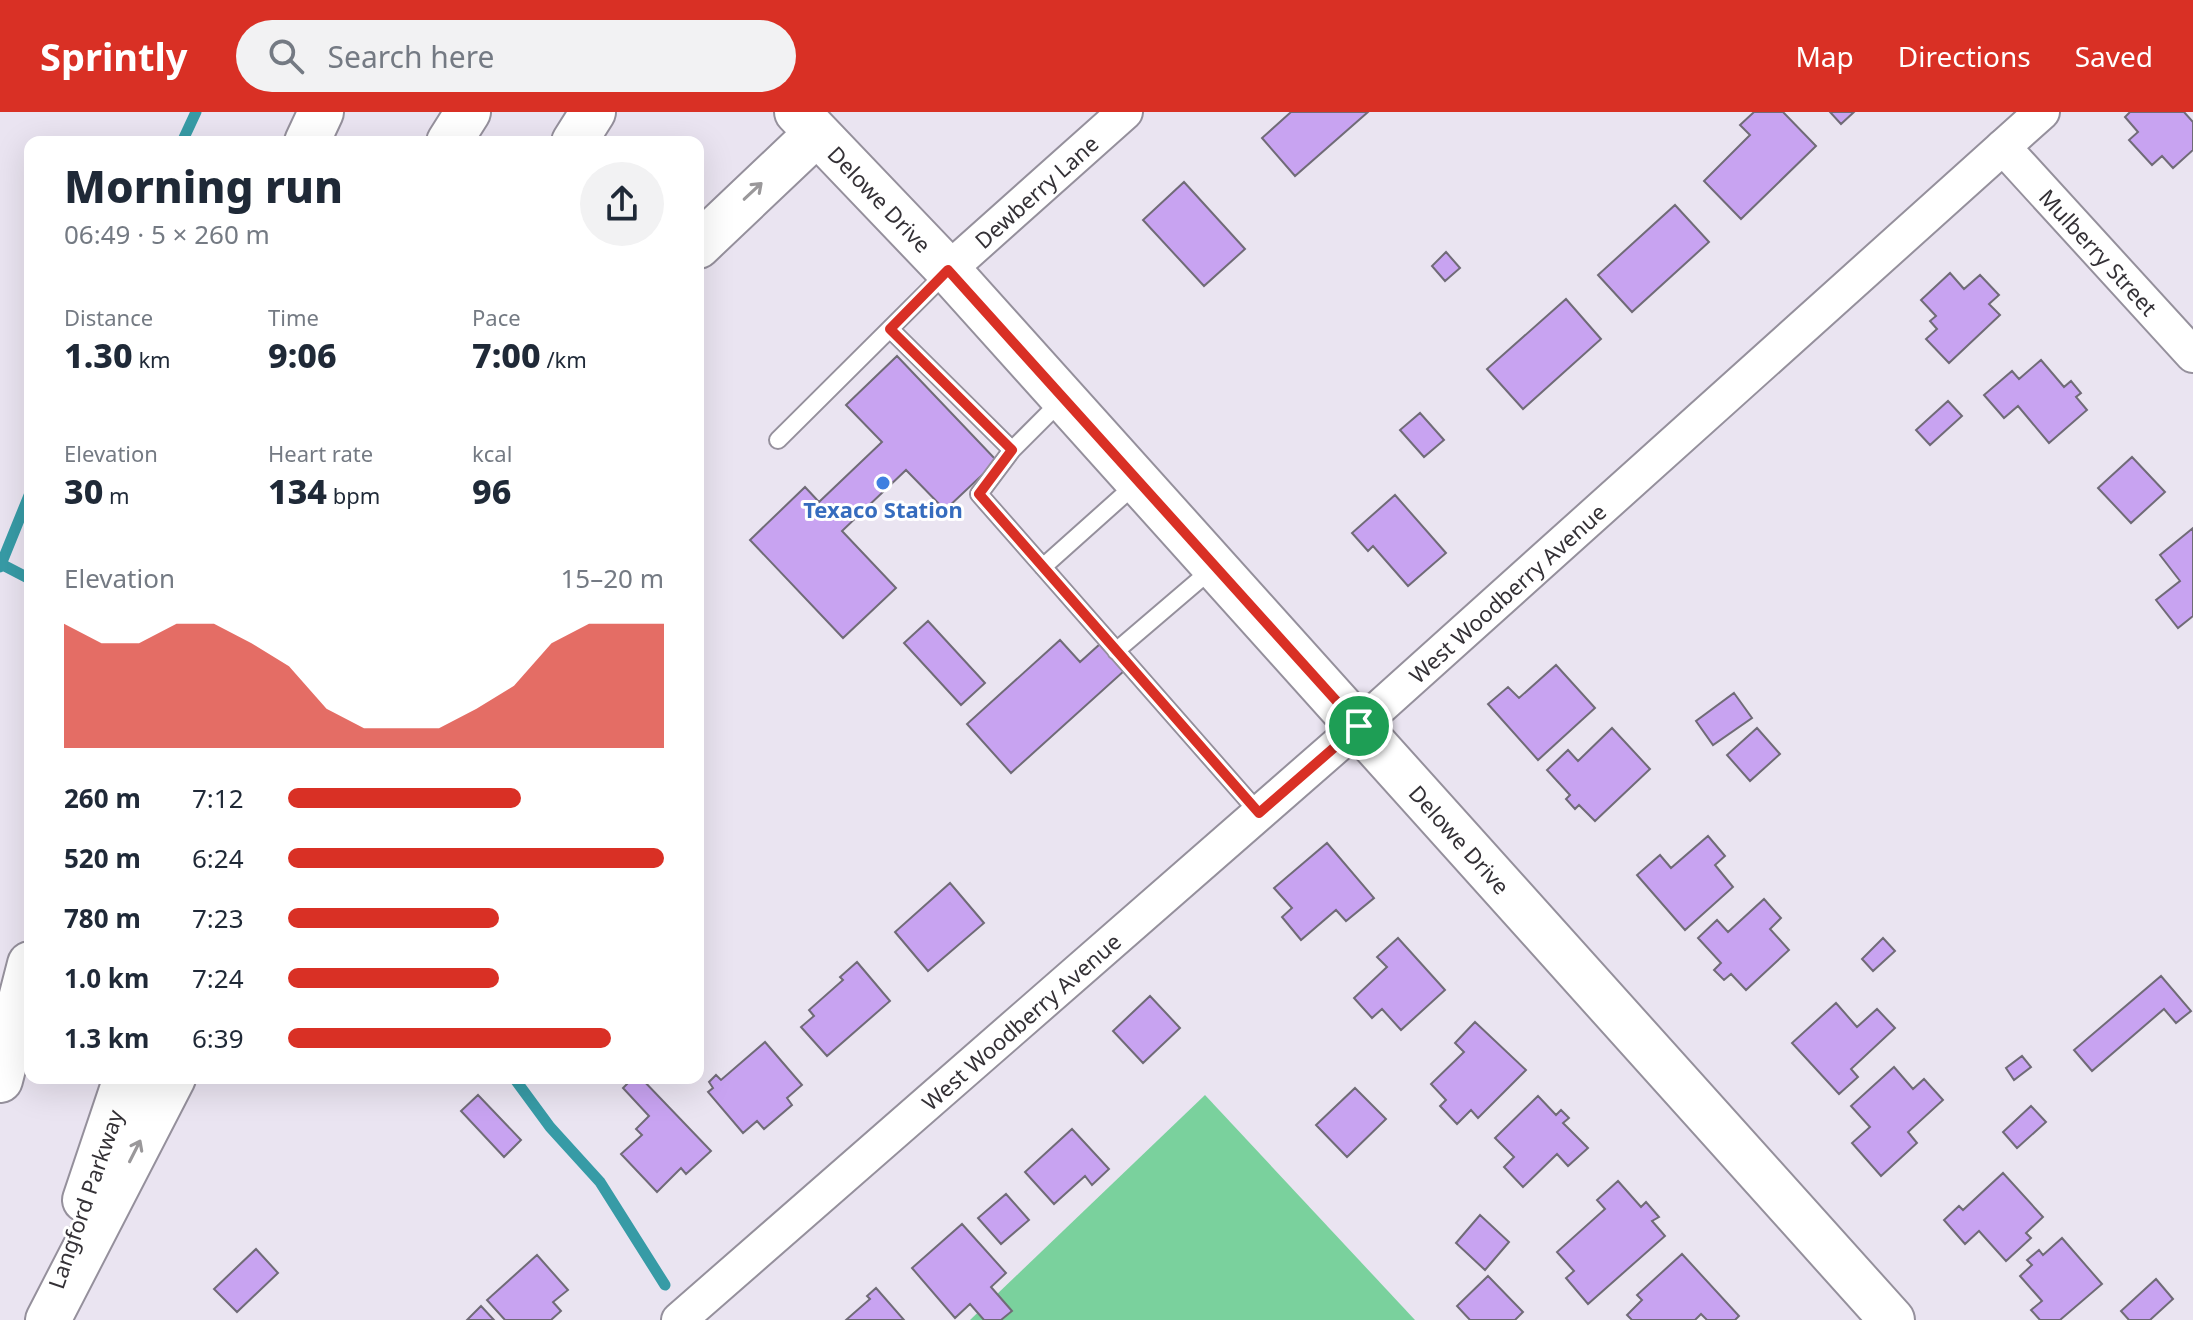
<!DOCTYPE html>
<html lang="en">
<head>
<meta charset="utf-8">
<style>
	:root { --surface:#fff; --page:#f2f2f3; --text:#1f2937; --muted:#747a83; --accent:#d93025 }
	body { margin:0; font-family:"Noto Sans",sans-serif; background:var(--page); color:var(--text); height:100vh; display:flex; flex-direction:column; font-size:30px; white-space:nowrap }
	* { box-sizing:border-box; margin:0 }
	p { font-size:26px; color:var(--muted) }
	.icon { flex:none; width:44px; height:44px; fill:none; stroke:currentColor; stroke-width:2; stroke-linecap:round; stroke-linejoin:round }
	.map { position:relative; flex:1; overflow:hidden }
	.details { position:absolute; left:24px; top:24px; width:680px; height:948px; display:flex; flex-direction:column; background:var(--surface); border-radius:16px; box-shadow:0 8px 32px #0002 }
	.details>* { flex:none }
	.pin { position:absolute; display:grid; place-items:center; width:68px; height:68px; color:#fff; margin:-34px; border:4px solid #fff; border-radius:50%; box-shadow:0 2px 8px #0007 }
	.round { display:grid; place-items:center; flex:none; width:84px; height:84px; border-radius:42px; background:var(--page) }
	.summary { display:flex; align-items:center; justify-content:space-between; height:136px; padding:0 40px }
	h1 { font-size:44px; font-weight:800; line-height:60px }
	.metrics { display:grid; grid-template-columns:repeat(3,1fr); gap:12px; height:136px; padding:8px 40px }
	.metrics div { display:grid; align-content:center }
	.metrics b { font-size:34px; font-weight:800 }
	.metrics small { font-size:22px; font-weight:400 }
	.metrics p { font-size:22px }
	.chart { height:224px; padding:16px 40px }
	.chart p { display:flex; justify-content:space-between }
	.chart svg { width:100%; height:144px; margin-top:8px; fill:var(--accent); opacity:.7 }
	ul { padding:0 40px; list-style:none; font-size:26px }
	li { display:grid; grid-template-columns:128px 96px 1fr; align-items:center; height:60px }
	li i { height:20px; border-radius:10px; background:var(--accent) }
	header { display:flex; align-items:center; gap:48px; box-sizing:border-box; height:112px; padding:0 40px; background:var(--accent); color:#fff }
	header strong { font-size:38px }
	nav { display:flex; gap:44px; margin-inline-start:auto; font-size:28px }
	.search { width:560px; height:72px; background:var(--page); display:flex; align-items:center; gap:20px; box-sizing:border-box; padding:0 28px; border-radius:44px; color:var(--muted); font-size:30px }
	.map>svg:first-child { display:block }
	.green { fill:#7ad19d }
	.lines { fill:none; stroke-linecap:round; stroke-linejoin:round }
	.stream { stroke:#379ba6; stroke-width:11 }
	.building { fill:#c8a3f1; stroke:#706b77; stroke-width:2 }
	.lane-casing { stroke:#95909c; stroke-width:20 }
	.street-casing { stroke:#95909c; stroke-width:38 }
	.secondary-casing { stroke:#95909c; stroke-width:48 }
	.highway-casing { stroke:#95909c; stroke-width:48 }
	.lane { stroke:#fff; stroke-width:16 }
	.street { stroke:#fff; stroke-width:34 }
	.secondary { stroke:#fff; stroke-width:44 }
	.highway { stroke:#fff; stroke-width:44 }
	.oneway { stroke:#9a989a }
	.route-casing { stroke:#fff; stroke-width:16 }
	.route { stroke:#d93025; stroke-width:10 }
	.shop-dot { fill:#3f7fe0; stroke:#fff; stroke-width:3 }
	.labels { text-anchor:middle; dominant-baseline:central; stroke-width:6; stroke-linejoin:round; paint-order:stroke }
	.street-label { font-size:22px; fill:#343136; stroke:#fff }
	.shop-label { font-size:22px; font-weight:bold; fill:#366cbe; stroke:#fff }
</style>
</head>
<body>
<header>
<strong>Sprintly</strong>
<div class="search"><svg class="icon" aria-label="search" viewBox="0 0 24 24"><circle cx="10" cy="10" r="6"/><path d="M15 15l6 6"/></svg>Search here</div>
<nav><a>Map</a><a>Directions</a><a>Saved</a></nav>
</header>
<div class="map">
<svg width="2193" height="1208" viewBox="0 0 2193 1208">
	<rect width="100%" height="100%" fill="#eae4f1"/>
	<path class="green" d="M1205 983 1415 1208H970Z"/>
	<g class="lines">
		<path class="stream" d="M182 30 196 0
			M1 452 30 467
			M0 455 30 381
			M514 966 550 1015 600 1070 665 1173"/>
	</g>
	<path class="building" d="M1291 0H1368L1295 64 1262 26Z
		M1754 0H1783L1816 34 1741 107 1704 69 1750 23 1740 13Z
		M1830 0H1854L1841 12Z
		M2130 0H2184L2193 10V38L2173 56 2162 44 2152 53 2129 28 2138 20 2125 5Z
		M1184 70 1245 137 1204 174 1143 108Z
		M1675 93 1709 130 1632 200 1598 163Z
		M1446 140 1460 156 1445 169 1432 154Z
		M1950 161 1964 177 1980 163 1999 183 1989 192 2000 203 1949 251 1926 227 1937 217 1930 209 1936 204 1921 188Z
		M1566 187 1601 227 1523 297 1487 257Z
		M897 244 997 349 945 398 906 358 842 419 896 476 843 526 750 428 805 375 819 390 882 330 846 293Z
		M2041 248 2064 275 2071 269 2081 281 2076 285 2087 298 2049 331 2018 294 2004 306 1984 283 2012 259 2019 267Z
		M1948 289 1962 304 1930 333 1916 318Z
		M1420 301 1444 328 1424 345 1400 318Z
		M2132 345 2165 380 2131 411 2098 376Z
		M1395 383 1446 441 1408 474 1373 434 1368 439 1352 421Z
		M2193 416V504L2178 516 2156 488 2180 469 2160 443Z
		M928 509 985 571 961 593 904 531Z
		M1060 528 1080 550 1100 532 1124 559 1011 661 967 612Z
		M1556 553 1595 596 1538 648 1488 592 1508 575 1519 586Z
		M1734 581 1752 606 1713 633 1696 609Z
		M1612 616 1650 657 1595 709 1579 693 1575 697 1566 687 1570 683 1547 658 1568 638 1578 649Z
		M1757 616 1780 642 1750 669 1727 643Z
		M1708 724 1725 744 1715 753 1733 775 1685 818 1637 763 1660 743 1671 756Z
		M1327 731 1374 786 1346 809 1336 798 1301 828 1282 805 1292 796 1274 776Z
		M950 771 984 811 928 859 895 820Z
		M1764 787 1781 806 1770 817 1789 838 1746 878 1731 862 1724 868 1714 858 1721 851 1698 826 1717 808 1728 820Z
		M1398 826 1445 878 1401 918 1382 897 1372 906 1354 886 1387 855 1377 845Z
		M1883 826 1895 839 1873 859 1862 847Z
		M857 850 890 889 827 944 801 915 814 904 809 898 843 868 840 865Z
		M2161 864 2191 899 2176 911 2164 897 2092 959 2074 938Z
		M1150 884 1180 916 1143 951 1113 919Z
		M1836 891 1857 915 1877 897 1895 916 1851 957 1858 965 1839 982 1792 931Z
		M1475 910 1526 958 1478 1006 1471 998 1457 1012 1440 994 1446 988 1431 972 1464 940 1455 931Z
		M765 930 802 973 787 986 792 993 764 1017 757 1009 743 1021 708 980 713 976 709 970 716 963 721 968Z
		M2022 944 2031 955 2014 968 2006 956Z
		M1894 955 1913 977 1924 967 1943 988 1908 1020 1917 1031 1881 1064 1852 1031 1870 1015 1851 994Z
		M633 966H641L711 1039 686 1062 681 1056 657 1080 621 1042 642 1023 636 1017 649 1004 623 976Z
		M1355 976 1386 1007 1347 1045 1316 1013Z
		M478 983 521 1028 504 1045 461 999Z
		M1538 984 1556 1003 1561 998 1569 1006 1563 1011 1588 1036 1568 1054 1557 1042 1523 1075 1504 1055 1514 1045 1495 1026Z
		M2031 994 2046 1010 2017 1036 2003 1020Z
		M1072 1017 1109 1057 1092 1073 1085 1064 1054 1092 1025 1060Z
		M2003 1061 2043 1105 2026 1121 2031 1126 2006 1149 1979 1119 1965 1132 1944 1108 1959 1094 1963 1098Z
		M1618 1069 1641 1095 1646 1090 1659 1105 1652 1109 1665 1124 1588 1192 1566 1166 1574 1159 1557 1140 1605 1097 1597 1088Z
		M1006 1082 1029 1108 1001 1132 978 1106Z
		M1480 1103 1509 1130 1485 1158 1456 1131Z
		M962 1112 1006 1161 991 1175 1012 1199 1001 1208H984L970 1192 955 1206 912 1156Z
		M2062 1126 2102 1172 2060 1208H2040L2031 1198 2042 1189 2020 1164 2032 1153 2027 1148 2039 1138 2043 1143Z
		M256 1137 278 1161 237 1200 214 1177Z
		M1682 1142 1739 1204 1735 1208H1707L1701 1202 1695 1208H1632L1627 1203 1642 1188 1637 1183Z
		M537 1143 568 1178 553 1190 561 1199 551 1208H505L487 1188Z
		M1488 1164 1523 1200 1515 1208H1470L1457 1194Z
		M2156 1167 2173 1187 2150 1208H2129L2121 1199Z
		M876 1176 904 1208H846L870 1187 867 1184Z
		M481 1194 494 1208H467Z"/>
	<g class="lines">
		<defs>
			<path id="lane" d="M890 217 1012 338 1062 288
				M778 328 947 160
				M1012 338 979 382 1259 701
				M1043 455 1137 371
				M1116 539 1212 457"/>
			<g id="street">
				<path id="s1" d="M2003 35 2193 243"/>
				<path id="s2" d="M948 158 1125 0"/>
				<path id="s3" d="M679 1208 1359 614 2042 0"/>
			</g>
			<g id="secondary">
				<path id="s4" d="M797 0 948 158 1892 1208"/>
			</g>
			<path id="highway" d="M307 30 321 0
				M449 30 468 0
				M574 30 593 0
				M698 134 816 22
				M0 968 30 852
				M85 1088 126 966
				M48 1208 173 966"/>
		</defs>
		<use href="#lane" class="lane-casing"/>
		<use href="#street" class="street-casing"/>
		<use href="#secondary" class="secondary-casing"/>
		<use href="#highway" class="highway-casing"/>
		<use href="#lane" class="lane"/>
		<use href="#street" class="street"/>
		<use href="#secondary" class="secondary"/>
		<use href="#highway" class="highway"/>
	</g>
	<defs><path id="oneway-shaft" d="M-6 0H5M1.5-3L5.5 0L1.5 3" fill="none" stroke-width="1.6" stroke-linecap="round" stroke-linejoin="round" transform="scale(2)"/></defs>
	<g class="oneway">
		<use href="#oneway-shaft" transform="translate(753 79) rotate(-43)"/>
		<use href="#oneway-shaft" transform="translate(135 1039) rotate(-63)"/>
	</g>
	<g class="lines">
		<defs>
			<path id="route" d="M948 158 1359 614 1259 701 979 382 1012 338 890 217Z"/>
		</defs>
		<use href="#route" class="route-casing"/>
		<use href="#route" class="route"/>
	</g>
	<circle class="shop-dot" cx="883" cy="371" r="8"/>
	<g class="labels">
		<g class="street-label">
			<text stroke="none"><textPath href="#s2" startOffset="118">Dewberry Lane</textPath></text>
			<text stroke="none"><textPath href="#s4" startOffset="120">Delowe Drive</textPath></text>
			<text stroke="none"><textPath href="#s1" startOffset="142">Mulberry Street</textPath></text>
			<text stroke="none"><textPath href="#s3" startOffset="1102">West Woodberry Avenue</textPath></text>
			<text stroke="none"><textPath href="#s4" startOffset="984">Delowe Drive</textPath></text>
			<text stroke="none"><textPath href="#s3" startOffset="454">West Woodberry Avenue</textPath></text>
			<text transform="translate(85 1087) rotate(-71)">Langford Parkway</text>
		</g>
		<g class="shop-label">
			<text x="883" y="397">Texaco Station</text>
		</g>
	</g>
</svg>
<div class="pin" style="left:1359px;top:614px;background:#1e9e55"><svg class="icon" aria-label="arrive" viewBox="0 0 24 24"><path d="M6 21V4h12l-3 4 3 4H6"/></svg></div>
<section class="details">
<div class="summary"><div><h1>Morning run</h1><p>06:49 · 5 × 260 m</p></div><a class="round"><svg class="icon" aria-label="share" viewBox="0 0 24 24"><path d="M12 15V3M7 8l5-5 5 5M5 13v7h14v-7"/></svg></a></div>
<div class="metrics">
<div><p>Distance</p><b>1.30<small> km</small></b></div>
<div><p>Time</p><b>9:06</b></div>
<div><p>Pace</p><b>7:00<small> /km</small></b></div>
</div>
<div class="metrics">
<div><p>Elevation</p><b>30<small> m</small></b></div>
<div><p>Heart rate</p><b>134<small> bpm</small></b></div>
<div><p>kcal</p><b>96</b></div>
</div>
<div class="chart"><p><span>Elevation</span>15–20 m</p>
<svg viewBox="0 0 160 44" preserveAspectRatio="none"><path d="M0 44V6L10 12L20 12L30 6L40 6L50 12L60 19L70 32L80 38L90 38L100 38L110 32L120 25L130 12L140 6L150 6L160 6V44z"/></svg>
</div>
<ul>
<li><b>260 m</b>7:12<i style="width:62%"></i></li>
<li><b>520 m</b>6:24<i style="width:100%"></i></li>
<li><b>780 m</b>7:23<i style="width:56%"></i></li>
<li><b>1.0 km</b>7:24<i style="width:56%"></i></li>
<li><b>1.3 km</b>6:39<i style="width:86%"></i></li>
</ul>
</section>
</div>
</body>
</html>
